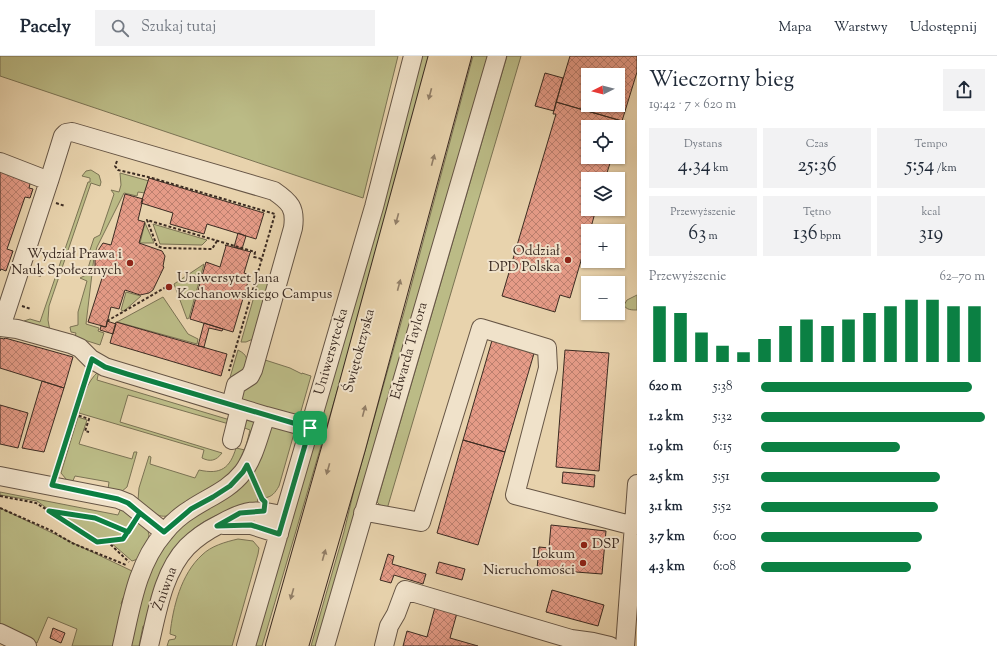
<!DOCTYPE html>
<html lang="pl">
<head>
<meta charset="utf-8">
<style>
	:root { --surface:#fff; --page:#f2f2f3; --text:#1f2937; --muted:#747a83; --line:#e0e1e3; --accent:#0b8043 }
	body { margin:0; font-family:"Sorts Mill Goudy",serif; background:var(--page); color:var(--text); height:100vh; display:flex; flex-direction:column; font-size:15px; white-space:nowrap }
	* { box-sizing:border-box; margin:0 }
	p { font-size:13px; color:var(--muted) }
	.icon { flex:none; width:22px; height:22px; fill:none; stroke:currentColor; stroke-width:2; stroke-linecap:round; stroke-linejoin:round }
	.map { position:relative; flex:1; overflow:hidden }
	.panel { display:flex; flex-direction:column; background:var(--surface); width:360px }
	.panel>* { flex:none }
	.needle { width:26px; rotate:264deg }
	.buttons { position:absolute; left:581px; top:12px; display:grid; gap:8px }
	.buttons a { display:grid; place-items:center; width:44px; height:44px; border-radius:0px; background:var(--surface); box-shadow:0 1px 3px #0004; font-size:20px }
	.pin { position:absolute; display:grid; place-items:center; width:34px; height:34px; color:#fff; margin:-17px; border-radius:8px; box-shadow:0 2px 6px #0006 }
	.round { display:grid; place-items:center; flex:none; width:42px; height:42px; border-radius:0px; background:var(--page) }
	.overview { display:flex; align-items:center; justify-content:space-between; height:68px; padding:0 12px }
	h1 { font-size:22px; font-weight:600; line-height:30px }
	.stats { display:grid; grid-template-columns:repeat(3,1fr); gap:6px; height:68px; padding:4px 12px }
	.stats div { display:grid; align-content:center; border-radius:0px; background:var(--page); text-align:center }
	.stats b { font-size:20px; font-weight:600 }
	.stats small { font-size:11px; font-weight:400 }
	.stats p { font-size:11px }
	.chart { height:112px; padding:8px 12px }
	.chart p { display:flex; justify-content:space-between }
	.chart svg { width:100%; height:72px; margin-top:4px; stroke:var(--accent); stroke-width:6 }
	ul { padding:0 12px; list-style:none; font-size:13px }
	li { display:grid; grid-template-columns:64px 48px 1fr; align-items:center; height:30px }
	li i { height:10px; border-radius:5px; background:var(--accent) }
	header { display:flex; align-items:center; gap:24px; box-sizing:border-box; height:56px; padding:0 20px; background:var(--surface); border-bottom:1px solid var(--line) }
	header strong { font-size:19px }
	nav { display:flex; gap:22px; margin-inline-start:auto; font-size:14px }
	.search { width:280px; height:36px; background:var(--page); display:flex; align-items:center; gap:10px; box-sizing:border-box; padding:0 14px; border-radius:0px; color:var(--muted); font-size:15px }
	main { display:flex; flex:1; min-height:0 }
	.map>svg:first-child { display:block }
	.green { fill:#bbbb86; stroke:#7b7354 }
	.building { fill:url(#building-cross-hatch); stroke:#3b2b22; fill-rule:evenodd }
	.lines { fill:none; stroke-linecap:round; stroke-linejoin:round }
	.minor-casing { stroke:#665545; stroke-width:20 }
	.highway-casing { stroke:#3b2b22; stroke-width:24 }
	.path { stroke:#3b2b22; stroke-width:2; stroke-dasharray:3 2; stroke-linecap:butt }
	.minor { stroke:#f0e2ca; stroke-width:18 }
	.highway { stroke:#e8d3ad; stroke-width:22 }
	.oneway { fill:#927f68 }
	.route-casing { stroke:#fff; stroke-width:8 }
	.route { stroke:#0b8043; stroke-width:5 }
	.poi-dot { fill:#8f2418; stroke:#f0e2ca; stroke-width:1.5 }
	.labels { text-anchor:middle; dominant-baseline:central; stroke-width:4; stroke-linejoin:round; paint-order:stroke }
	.poi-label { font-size:14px; fill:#3b2b22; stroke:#f0e2ca; text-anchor:end }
	.street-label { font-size:14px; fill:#3b2b22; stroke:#f0e2ca }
</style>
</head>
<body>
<header>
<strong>Pacely</strong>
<div class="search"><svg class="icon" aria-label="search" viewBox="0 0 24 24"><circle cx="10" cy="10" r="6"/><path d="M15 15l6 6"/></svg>Szukaj tutaj</div>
<nav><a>Mapa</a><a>Warstwy</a><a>Udostępnij</a></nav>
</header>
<main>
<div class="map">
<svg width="637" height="590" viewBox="0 0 637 590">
	<defs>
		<pattern id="building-cross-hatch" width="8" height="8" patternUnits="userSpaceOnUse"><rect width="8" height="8" fill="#e59b87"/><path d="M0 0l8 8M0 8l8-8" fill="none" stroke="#bb7f6e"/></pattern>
	</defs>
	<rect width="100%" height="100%" fill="#e8d3ad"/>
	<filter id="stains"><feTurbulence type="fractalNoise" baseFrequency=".005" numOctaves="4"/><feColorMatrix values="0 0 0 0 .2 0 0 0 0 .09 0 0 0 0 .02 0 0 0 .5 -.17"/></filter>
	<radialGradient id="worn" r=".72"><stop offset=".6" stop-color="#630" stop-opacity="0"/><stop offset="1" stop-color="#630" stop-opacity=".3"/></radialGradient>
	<path class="green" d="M0 0H398L363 142 0 20Z
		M418 0H429L344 312 262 590H252Z
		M473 0H490L319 590H311L344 476 354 434 406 249Z
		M507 0H521L387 453 380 449 377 446Z
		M91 114 99 119 101 126 100 130 91 127 49 250 48 264 50 275H59L55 278 23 267 24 265 30 263 40 266 88 126H90V122L82 120 86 115Z
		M120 117 149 125 145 137 138 136 137 140 124 137 97 191 94 201 86 268 99 272 98 275 104 277 100 289 75 281 76 277 71 276 70 271 78 269V256L87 225 80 222 86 219 92 199 90 194 94 182 100 179 114 138 111 134 119 136 121 129Z
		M145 167 154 187H140Z
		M153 168 207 184 202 189 160 188Z
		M204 208 189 262 187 263 174 228Z
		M259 223 272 227 253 283 246 286H241Z
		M126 236 141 240 124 255 121 254Z
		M637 239V254C632 254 626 254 624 249L627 244Z
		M163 241 188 278 198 283 197 288 117 266Z
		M238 294C248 299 247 303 247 313L229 325Z
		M262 303 290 312 302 318V317L311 320 299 362 241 346 240 335Z
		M99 315 97 324 230 364 229 368 128 339 120 366 222 397C216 405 210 406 202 402L204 394 79 357C83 342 86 326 99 315Z
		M248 359 254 366 243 402 229 421 171 459C157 464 149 453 138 444L139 432 149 400 151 401 150 408 195 422 199 414C221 419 230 412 236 392L245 394 250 374 242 371Z
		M78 361 87 364 79 388 132 403 134 396H137L127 431 121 436 108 433 109 426 75 420 71 429 61 417Z
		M271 369 295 374 279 430C275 437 272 441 264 442L252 413Z
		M249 418 258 440 257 449C222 454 194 465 173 495L144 570H143L139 590H127L148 514 174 476Z
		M0 436 118 459 121 452 136 460 127 474 96 460 48 453 37 445 0 439Z
		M0 452 132 515V523L128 543 123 542 121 548 126 551 117 590H72L77 573 48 561 37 587 0 571Z
		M55 457 94 463 126 477 123 482 97 484Z
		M138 462 147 471 149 479 148 486 138 503 132 505 110 486 124 485Z
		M238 483 253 485 259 492 258 498 232 590H167L169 584 175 583 176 580 170 578C173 551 181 518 202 499 211 490 225 486 238 483Z"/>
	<path class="building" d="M570 0H637V16L622 65 556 46ZM588 19H618V49H588Z
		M545 17 563 22 554 55 535 50Z
		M556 46 622 65 618 80V71H588V101H612L605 123H588V153H596L590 175H588V181L570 242 560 239 555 256 502 240 556 58H553Z
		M0 113 31 124 29 132 33 133 30 142 25 141 7 193 13 195 6 215 1 213 0 215Z
		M149 122 264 157 256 183 207 168 204 178 170 168 173 157 141 147Z
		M125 138 143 143 138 164 145 166 139 187 162 195 165 200 163 210 164 211 153 234 149 237 140 239 125 234 119 253 111 251 106 271 88 266 104 216 95 213V204L99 193 103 187 111 189Z
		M238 177 246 180 242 193 234 191Z
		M225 189 251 196 250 197 244 217 250 219 233 276 190 263 206 206 220 211 226 190Z
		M107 265 116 268 113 278 100 274 101 270 106 271Z
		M116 266 227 298 221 320 110 287Z
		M204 267 223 273 222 275 209 272 204 291 198 290Z
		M493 281 535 294 505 396 463 384Z
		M0 282 4 283 5 282 73 301 64 332 0 312Z
		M565 294 609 297 599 415 556 411Z
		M42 325 64 332 44 396 22 392Z
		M0 349 28 357 18 392 0 388Z
		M463 384 505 396 478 489 437 477Z
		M563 416 595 419 594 431 562 427Z
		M551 469 606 475 602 518 537 513 539 491 549 492Z
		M388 498 394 500 392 508 426 518 423 528 394 519 391 527 380 524Z
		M439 506 465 513 462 524 436 517Z
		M552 534 604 549 598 570 546 556Z
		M435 551 457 557 450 582 478 590H403L407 575 427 581Z
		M53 572 65 577 61 587 50 582Z"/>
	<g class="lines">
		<defs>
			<path id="minor" d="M0 106 49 125 1 271 17 273 71 288 80 292 91 303 105 311 266 360
				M49 125 63 80 66 77 72 76 274 135C290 146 296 152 293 172L253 314 250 320 236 329 231 349
				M232 384 240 352
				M0 420 118 443 128 447 164 476
				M363 457H372L421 466 481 272 547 292 548 312 515 439 634 470
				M223 469H251L279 478
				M0 577 27 590
				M122 590C131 551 137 508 164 477 171 468 181 459 191 453 209 441 229 434 243 416 255 400 259 378 266 360L310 372
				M149 590C157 557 163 516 187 491 197 481 208 474 220 468 245 454 256 452 284 460
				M246 590 374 151 413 0
				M325 590 497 0
				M384 590 389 570 396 558 405 534 571 583 593 586 610 590
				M625 590 637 428"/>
			<path id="highway" d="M277 590 338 375 440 0
				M297 590 354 392 460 0"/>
		</defs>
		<use href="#minor" class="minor-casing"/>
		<use href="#highway" class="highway-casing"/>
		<path class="path" d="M117 105 115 110 118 114 152 122 275 158 229 315
			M56 147 65 150
			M217 185 212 193 163 192 157 190 147 164 255 196 254 201 262 203
			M33 218 42 220
			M22 250 31 253
			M107 265 166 231
			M74 358 89 363 85 375 89 376
			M56 417 87 318
			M255 426 262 441
			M0 440 36 447 49 455 95 462 128 476
			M0 452 50 474 72 487 126 509
			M50 455 97 486 123 483 132 469
			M107 485 129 506"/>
		<use href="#minor" class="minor"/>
		<use href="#highway" class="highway"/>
	</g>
	<defs><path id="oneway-solid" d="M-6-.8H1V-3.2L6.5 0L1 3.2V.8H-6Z"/></defs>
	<g class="oneway">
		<use href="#oneway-solid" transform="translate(430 38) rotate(105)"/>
		<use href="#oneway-solid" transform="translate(433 104) rotate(-75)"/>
		<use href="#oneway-solid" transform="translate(397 163) rotate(105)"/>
		<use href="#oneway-solid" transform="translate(399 229) rotate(-75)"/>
		<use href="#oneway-solid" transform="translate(364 355) rotate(-75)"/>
		<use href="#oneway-solid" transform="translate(328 413) rotate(106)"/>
		<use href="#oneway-solid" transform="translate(324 499) rotate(-74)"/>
		<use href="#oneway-solid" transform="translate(292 538) rotate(106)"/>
	</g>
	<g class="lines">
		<defs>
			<path id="route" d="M310 372 127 318 105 311 92 303 52 429 118 443 128 447 140 457 123 483 97 486 49 455 95 462 128 476 140 457 164 476 191 453 213 441 230 430 243 416 247 409 262 443 265 446 264 455 240 457 217 470 251 469 279 478 310 372"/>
		</defs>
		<use href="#route" class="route-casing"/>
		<use href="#route" class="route"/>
	</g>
	<g class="poi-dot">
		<circle cx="568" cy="204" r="4"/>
		<circle cx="130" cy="207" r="4"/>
		<circle cx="169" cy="231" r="4"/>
		<circle cx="584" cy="489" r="4"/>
		<circle cx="583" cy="507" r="4"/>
	</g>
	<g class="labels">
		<g class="poi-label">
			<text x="560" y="196">Oddział<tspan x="560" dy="16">DPD Polska</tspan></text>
			<text x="122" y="199">Wydział Prawa i<tspan x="122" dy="16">Nauk Społecznych</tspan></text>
			<text x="177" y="223" text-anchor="start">Uniwersytet Jana<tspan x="177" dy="16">Kochanowskiego Campus</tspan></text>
			<text x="592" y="489" text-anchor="start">DSP</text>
			<text x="575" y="499">Lokum<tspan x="575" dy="16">Nieruchomości</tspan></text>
		</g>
		<g class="street-label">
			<text transform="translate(360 295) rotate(-75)">Świętokrzyska</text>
			<text transform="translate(410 295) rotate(-74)">Edwarda Taylora</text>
			<text transform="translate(332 296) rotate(-74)">Uniwersytecka</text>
			<text transform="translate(166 533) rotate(-70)">Żniwna</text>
		</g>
	</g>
	<rect width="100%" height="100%" filter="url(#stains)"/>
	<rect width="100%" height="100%" fill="url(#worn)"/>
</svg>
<div class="buttons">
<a><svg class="needle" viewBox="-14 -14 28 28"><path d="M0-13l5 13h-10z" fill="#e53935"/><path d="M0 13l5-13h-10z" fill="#747a83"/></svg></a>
<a><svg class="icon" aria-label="locate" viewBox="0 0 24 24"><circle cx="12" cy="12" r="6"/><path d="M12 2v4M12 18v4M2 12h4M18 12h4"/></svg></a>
<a><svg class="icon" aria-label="layers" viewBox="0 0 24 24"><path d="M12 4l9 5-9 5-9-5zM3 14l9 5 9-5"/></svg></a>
<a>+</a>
<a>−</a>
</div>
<div class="pin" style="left:310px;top:372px;background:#1e9e55"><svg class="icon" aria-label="arrive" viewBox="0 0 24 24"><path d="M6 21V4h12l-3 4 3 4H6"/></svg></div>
</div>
<section class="panel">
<div class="overview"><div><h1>Wieczorny bieg</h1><p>19:42 · 7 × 620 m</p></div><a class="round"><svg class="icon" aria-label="share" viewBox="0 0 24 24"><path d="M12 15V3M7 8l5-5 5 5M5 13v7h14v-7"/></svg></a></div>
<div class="stats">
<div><p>Dystans</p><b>4.34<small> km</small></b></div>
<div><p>Czas</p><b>25:36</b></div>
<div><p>Tempo</p><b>5:54<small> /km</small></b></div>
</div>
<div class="stats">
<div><p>Przewyższenie</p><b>63<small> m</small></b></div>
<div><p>Tętno</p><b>136<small> bpm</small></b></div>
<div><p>kcal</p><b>319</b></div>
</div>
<div class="chart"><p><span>Przewyższenie</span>62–70 m</p>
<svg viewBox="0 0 160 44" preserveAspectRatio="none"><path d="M5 44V10M15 44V14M25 44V26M35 44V34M45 44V38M55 44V30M65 44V22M75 44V18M85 44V22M95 44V18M105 44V14M115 44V10M125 44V6M135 44V6M145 44V10M155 44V10"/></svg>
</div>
<ul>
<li><b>620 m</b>5:38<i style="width:94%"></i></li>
<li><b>1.2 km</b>5:32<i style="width:100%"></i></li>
<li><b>1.9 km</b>6:15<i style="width:62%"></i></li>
<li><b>2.5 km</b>5:51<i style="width:80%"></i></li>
<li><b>3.1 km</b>5:52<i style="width:79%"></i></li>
<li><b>3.7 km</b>6:00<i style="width:72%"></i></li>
<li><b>4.3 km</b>6:08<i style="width:67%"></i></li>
</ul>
</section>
</main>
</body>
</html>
